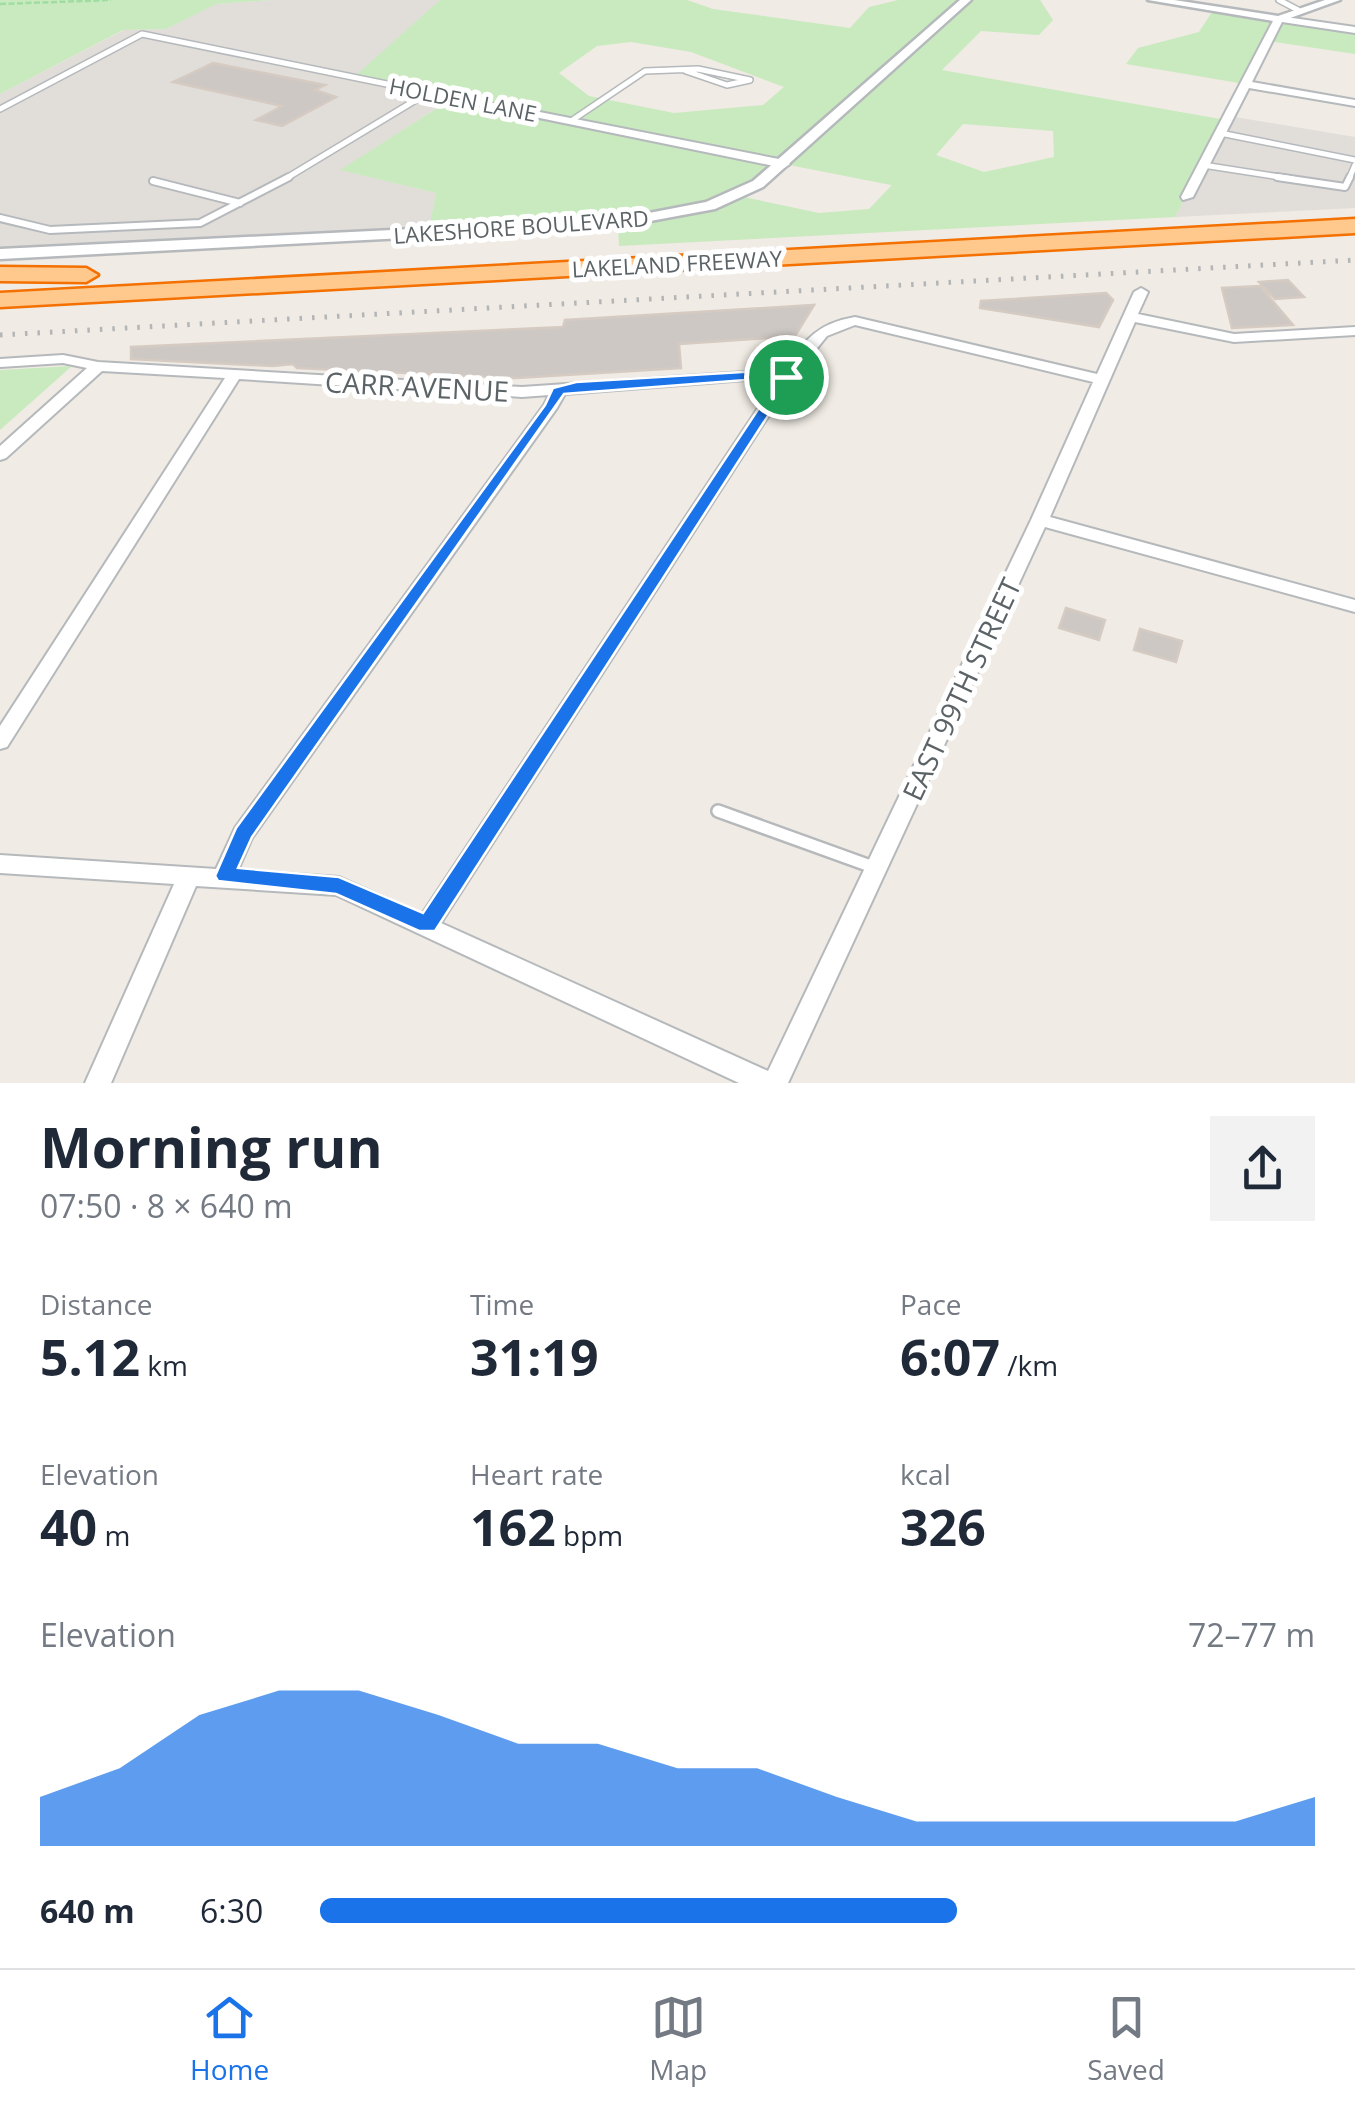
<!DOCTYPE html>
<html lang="en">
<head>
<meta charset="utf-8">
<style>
	:root { --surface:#fff; --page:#f2f2f3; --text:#1f2937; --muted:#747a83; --line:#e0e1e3; --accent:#1a73e8 }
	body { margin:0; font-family:"Open Sans",sans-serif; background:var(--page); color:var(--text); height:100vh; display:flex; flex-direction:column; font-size:38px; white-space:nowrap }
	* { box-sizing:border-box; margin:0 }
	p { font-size:32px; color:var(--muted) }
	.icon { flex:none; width:55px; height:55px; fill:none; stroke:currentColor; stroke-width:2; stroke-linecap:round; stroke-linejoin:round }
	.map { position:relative; height:1083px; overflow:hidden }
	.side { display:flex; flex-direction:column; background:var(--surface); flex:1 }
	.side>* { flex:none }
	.pin { position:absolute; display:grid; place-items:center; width:85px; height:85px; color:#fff; margin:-42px; border:5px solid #fff; border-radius:50%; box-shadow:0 2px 10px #0007 }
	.round { display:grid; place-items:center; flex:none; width:105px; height:105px; border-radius:0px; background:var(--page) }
	.overview { display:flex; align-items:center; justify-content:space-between; height:170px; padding:0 40px }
	h1 { font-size:55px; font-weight:700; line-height:75px }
	.stats { display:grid; grid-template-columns:repeat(3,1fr); gap:15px; height:170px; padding:10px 40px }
	.stats div { display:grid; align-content:center }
	.stats b { font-size:50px; font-weight:700 }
	.stats small { font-size:28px; font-weight:400 }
	.stats p { font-size:28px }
	.chart { height:280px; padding:20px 40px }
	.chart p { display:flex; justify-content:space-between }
	.chart svg { width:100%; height:180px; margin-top:10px; fill:var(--accent); opacity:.7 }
	ul { padding:0 40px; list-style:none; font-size:32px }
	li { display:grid; grid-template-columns:160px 120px 1fr; align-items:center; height:75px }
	li i { height:25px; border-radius:12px; background:var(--accent) }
	.tabs { display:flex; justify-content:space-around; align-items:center; height:140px; border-top:2px solid var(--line); background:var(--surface); font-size:28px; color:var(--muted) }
	.tabs a { display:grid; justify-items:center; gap:5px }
	.tabs .current { color:var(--accent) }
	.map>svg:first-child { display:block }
	.industrial { fill:#e1ddd9 }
	.green { fill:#c8eabe; fill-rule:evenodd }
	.building { fill:#cdc8c3; stroke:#d5cbc2; stroke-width:2.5 }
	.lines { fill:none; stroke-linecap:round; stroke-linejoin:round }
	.service-far2-casing { stroke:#b5b9bc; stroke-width:8 }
	.service-far1-casing { stroke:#b5b9bc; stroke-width:10 }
	.service-casing { stroke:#b5b9bc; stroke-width:16 }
	.minor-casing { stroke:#b5b9bc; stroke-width:4 }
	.tertiary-casing { stroke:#b5b9bc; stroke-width:5 }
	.motorway-casing { stroke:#f47000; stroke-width:5 }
	.path { stroke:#a0dda2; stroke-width:2.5; stroke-dasharray:6 2.5; stroke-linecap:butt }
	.service-far2 { stroke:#fff; stroke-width:5 }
	.service-far1 { stroke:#fff; stroke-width:6 }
	.service { stroke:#fff; stroke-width:11 }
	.minor { fill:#fff; fill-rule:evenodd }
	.tertiary { fill:#fff; fill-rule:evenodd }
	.motorway { fill:#ffc88c; fill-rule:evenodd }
	.rail { stroke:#b4b5b6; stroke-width:5; stroke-dasharray:2.5 10; stroke-linecap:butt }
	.route { fill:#1a73e8; stroke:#fff; stroke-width:2.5; fill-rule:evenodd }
	.labels { text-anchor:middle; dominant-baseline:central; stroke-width:10; stroke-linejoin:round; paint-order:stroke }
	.far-street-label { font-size:22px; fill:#5c6366; stroke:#fff }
	.street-label { font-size:28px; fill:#5c6366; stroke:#fff }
</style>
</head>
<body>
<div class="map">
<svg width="1355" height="1083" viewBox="0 0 1355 1083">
	<rect width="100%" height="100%" fill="#f0ebe4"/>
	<path class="industrial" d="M273 0H440L435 7 454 97 341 170 436 193 428 233 0 254V94L124 30 166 29 215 4Z
		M1229 116 1355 137V208L1175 217Z"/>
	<path class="green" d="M0 0H273L216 4 166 29 123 30 0 94Z
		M440 0H687L713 9 850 28 869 7 898 0H1040L1053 20 1039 35 981 31 942 70 1226 120 1175 217 619 246 618 224 428 233 436 193 340 170 453 98 354 77ZM631 42 691 52 784 87 763 105 674 113 589 96 559 73 597 46ZM963 124 1053 131 1054 157 984 172 936 155ZM784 164 891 185H892L869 209 819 213 739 196Z
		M1214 9 1355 30V54L1268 41 1245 84 1126 64 1138 48 1199 32Z
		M72 366 0 430V370Z"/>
	<path class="building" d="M213 63 325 85 315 90 336 97 282 126 256 120 282 106 173 82Z
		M1288 280 1304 297 1275 299 1259 282Z
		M1260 286 1293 325 1232 328 1222 288Z
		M1106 293 1113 300 1099 327 980 308 981 301Z
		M814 305 795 336 679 344 681 368 516 378 297 368 293 364 273 366 131 359V347L563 327 565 320Z
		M1066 608 1105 620 1099 640 1059 628Z
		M1140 629 1182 641 1176 662 1134 650Z"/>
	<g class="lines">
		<defs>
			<path id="service-far2" d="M1279 0 1298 10
				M0 109 142 34 509 109
				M571 121 645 71 698 69 750 80 727 85 686 71
				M1220 133 1355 160
				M1203 165 1293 179
				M285 179 429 92
				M1349 179 1355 165"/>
			<path id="service-far1" d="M1277 177 1345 187 1350 177
				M153 181 240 203
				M0 218 50 230 200 223 289 177"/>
			<path id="service" d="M718 811 873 867"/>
			<path id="minor" d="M1279 16 1355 27V33L1282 22 1252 82 1355 100V106L1249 88 1193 197 1183 200 1181 197 1274 19Z
				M509 106 784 160 790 164 784 168 505 111 504 109Z
				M1141 288 1148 292 1138 314 1234 334 1355 327V335L1234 342 1135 322 1050 517 1355 600V612L1045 527 788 1083H739L336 895 196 886 111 1083H85L174 884 0 873V855L216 869 235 828 544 405 549 395 522 397 239 379 7 747 0 749V726L225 378 102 371 6 458 0 460V446L87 368 63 363 0 367V359L63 355 98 362 522 387 759 371 782 372C805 341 815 324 855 317L1097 374 1134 292ZM855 325 1093 382 1031 520 768 1071 441 923 793 378 827 336ZM759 379 776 381 422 914 339 877 238 870 252 838 557 408 565 394Z"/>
			<path id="tertiary" d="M960 0H971L763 187 715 209 618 227 0 259V249L618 219 706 202 753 181Z
				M1148 0H1174L1278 16 1325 0H1340L1279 22Z"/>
			<path id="motorway" d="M1355 219V233L0 307V293Z
				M0 267 86 268 98 275 86 282 0 281Z"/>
		</defs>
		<use href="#service-far2" class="service-far2-casing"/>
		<use href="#service-far1" class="service-far1-casing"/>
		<use href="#service" class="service-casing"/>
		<use href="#minor" class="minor-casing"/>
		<use href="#tertiary" class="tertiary-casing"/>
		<use href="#motorway" class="motorway-casing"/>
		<path class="path" d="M0 4 111 0"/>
		<use href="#service-far2" class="service-far2"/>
		<use href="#service-far1" class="service-far1"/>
		<use href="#service" class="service"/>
		<use href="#minor" class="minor"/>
		<use href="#tertiary" class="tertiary"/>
		<use href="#motorway" class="motorway"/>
		<path class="rail" d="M0 335 1355 260"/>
	</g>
	<path class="route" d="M759 371 793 377 435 931H419L336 894 218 881 215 876 236 828 545 405 553 388 576 382ZM759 379 777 381 423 913 339 877 238 868 252 837 564 394Z"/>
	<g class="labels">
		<g class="far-street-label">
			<text transform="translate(463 99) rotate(11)">HOLDEN LANE</text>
			<text transform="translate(521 226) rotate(-4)">LAKESHORE BOULEVARD</text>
			<text transform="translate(677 263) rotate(-3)">LAKELAND FREEWAY</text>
		</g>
		<g class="street-label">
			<text transform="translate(417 386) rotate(3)">CARR AVENUE</text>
			<text transform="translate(961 689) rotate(-65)">EAST 99TH STREET</text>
		</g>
	</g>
</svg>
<div class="pin" style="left:786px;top:377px;background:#1e9e55"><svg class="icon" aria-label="arrive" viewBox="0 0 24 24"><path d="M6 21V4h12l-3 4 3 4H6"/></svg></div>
</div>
<section class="side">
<div class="overview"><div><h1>Morning run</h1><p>07:50 · 8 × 640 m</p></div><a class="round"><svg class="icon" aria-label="share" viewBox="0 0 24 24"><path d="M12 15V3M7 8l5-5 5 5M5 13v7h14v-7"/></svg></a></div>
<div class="stats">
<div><p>Distance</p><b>5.12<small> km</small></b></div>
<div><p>Time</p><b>31:19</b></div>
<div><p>Pace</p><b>6:07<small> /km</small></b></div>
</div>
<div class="stats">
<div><p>Elevation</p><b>40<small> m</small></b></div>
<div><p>Heart rate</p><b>162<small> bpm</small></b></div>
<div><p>kcal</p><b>326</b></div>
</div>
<div class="chart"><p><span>Elevation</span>72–77 m</p>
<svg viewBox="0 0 160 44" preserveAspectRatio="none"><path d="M0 44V32L10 25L20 12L30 6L40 6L50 12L60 19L70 19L80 25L90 25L100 32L110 38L120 38L130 38L140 38L150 38L160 32V44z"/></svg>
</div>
<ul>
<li><b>640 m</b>6:30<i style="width:64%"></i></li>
</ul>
</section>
<nav class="tabs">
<a class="current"><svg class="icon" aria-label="home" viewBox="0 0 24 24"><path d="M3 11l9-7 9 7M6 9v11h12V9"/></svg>Home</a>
<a><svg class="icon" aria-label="map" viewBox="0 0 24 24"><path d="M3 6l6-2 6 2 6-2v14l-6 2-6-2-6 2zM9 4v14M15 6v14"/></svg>Map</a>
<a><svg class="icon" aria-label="saved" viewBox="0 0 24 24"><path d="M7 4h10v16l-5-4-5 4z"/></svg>Saved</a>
</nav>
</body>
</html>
